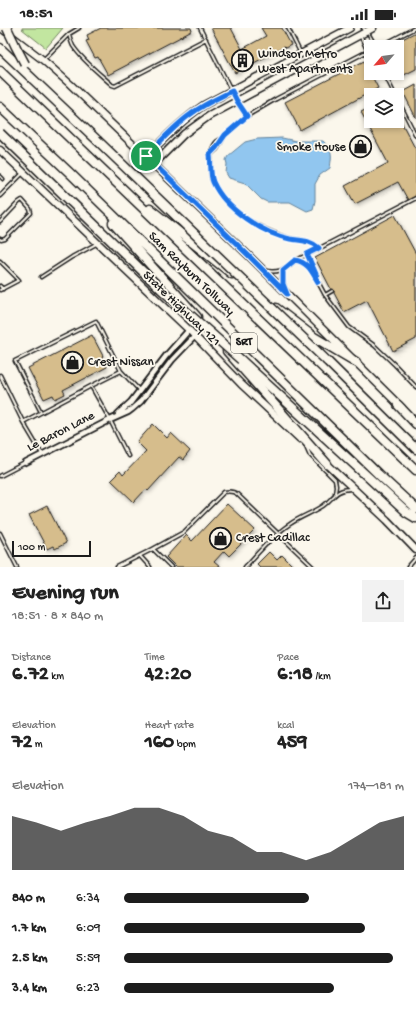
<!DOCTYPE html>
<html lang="en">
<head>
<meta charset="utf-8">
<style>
	:root { --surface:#fff; --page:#f2f2f2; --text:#222; --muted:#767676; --accent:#1c1c1c }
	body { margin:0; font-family:"Gochi Hand",sans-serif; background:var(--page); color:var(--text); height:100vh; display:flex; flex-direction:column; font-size:15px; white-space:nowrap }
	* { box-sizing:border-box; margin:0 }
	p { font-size:13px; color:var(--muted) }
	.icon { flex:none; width:22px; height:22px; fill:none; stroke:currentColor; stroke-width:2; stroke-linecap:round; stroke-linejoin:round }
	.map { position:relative; height:539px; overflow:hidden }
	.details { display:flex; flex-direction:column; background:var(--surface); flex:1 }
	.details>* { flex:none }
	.needle { width:26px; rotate:242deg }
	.controls { position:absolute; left:364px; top:12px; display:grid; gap:8px }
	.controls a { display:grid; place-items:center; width:40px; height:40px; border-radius:0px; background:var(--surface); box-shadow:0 2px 6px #0003; font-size:20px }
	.scale { position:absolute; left:12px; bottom:10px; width:79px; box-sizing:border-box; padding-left:4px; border:2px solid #1c1c1c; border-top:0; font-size:11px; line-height:14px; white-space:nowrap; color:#1c1c1c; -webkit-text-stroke:3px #fbf7ec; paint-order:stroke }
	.pin { position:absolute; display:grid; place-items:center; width:34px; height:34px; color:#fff; margin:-17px; border:2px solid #fff; border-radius:50%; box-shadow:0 1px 4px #0007 }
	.round { display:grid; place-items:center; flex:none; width:42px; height:42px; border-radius:0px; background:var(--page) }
	.summary { display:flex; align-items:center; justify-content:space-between; height:68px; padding:0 12px }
	h1 { font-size:22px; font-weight:700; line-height:30px }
	.metrics { display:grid; grid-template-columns:repeat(3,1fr); gap:6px; height:68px; padding:4px 12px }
	.metrics div { display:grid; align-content:center }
	.metrics b { font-size:20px; font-weight:700 }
	.metrics small { font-size:11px; font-weight:400 }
	.metrics p { font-size:11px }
	.chart { height:112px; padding:8px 12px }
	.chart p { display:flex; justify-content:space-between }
	.chart svg { width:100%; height:72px; margin-top:4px; fill:var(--accent); opacity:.7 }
	ul { padding:0 12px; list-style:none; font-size:13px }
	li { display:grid; grid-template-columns:64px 48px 1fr; align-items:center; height:30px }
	li i { height:10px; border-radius:5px; background:var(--accent) }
	.status { display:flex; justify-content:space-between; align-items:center; height:28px; padding:0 20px; background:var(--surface); direction:ltr }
	.status svg { height:11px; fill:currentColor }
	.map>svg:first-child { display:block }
	.green { fill:#c2e6a0; stroke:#6f815e }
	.water { fill:#91c6ef; stroke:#62829b }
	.building { fill:#d6bd8c; stroke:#1c1c1c; filter:url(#shadow) }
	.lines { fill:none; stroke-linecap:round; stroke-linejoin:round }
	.lane-casing { stroke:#1c1c1c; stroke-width:5 }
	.street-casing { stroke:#1c1c1c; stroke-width:8 }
	.secondary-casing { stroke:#1c1c1c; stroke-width:9 }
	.highway-casing { stroke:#1c1c1c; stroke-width:11 }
	.lane { stroke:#fbf7ec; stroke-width:2 }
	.street { stroke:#fbf7ec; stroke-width:4.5 }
	.secondary { stroke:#fbf7ec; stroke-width:6 }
	.highway { stroke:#fbf7ec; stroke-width:8 }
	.highway-bridge-casing { stroke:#1c1c1c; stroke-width:11; stroke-linecap:butt }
	.highway-bridge { stroke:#fbf7ec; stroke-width:8 }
	.route-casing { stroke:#fff; stroke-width:8 }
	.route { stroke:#1a73e8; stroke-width:5 }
	.labels { text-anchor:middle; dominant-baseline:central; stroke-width:3.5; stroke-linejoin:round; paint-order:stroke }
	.shield { fill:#fbf7ec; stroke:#5f5e5a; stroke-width:1 }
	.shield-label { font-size:12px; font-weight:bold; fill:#1c1c1c }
	.poi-label { font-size:13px; fill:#1c1c1c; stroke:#fbf7ec; text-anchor:start }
	.street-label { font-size:13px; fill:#1c1c1c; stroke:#fbf7ec }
</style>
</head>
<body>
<div class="status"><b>18:51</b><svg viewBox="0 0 49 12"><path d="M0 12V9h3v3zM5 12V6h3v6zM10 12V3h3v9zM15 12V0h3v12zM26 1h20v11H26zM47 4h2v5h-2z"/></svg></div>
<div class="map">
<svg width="416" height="539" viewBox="0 0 416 539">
	<defs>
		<filter id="shadow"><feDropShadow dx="1" dy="2" stdDeviation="2" flood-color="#0004"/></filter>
	</defs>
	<rect width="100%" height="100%" fill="#fbf7ec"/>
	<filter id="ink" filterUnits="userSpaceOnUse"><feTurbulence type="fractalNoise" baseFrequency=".025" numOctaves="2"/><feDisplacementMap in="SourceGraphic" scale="8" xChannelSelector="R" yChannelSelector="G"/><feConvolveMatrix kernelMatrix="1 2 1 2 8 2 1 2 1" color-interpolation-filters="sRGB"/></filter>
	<g filter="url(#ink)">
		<path class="green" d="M22 0H63L46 20 22 1Z"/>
		<path class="water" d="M282 110 296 113H323C333 123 332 126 330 140L320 147 315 156V173L313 181 307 183 290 174H267L261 171 245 155 229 150 226 145 227 136 226 132 228 128 245 114 257 111Z"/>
		<path class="building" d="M101 0H191L192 3 108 47 98 29 95 30 86 13 89 12 87 7Z
			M211 0H231L242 21 266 8 261 0H282L291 17 285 20 284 19 235 45Z
			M416 4V41L402 48 397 39V19H387Z
			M364 33 378 60 300 102 285 74Z
			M416 57V90L403 64Z
			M371 79V93H397V86L416 122V168L408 172 398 154 355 176 345 158 388 135 361 84Z
			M395 187 416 226V311L393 323 367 272 344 284 334 265V262L331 261 315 230Z
			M92 307 103 328 102 329 107 339 63 362 65 366 55 371 53 367 44 371 28 340Z
			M153 396 167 410 171 405 190 423 183 432 179 429 148 463 146 461 134 474 111 452 120 443 123 447 146 423 137 414Z
			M227 476 255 502 229 528 224 523 214 534 220 539H176L166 529 186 507 192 513Z
			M47 478 66 515 55 521 53 518 47 521 29 487Z
			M269 524 277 532 282 527 294 539H260L257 536Z"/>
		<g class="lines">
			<defs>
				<path id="lane" d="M200 0 231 62
					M288 0 301 26
					M363 0 367 3 376 19
					M69 6C70 10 71 14 73 18 82 32 100 46 112 57L115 58 206 11
					M361 9 368 24 371 25
					M379 19 415 0
					M44 31 69 6 79 0
					M384 45 395 67
					M397 70 416 108
					M237 74 247 88 276 71 368 23
					M222 111C214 113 210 123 211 131 211 137 210 146 212 152 213 156 216 159 218 163 233 187 261 201 288 210 299 213 310 211 319 220
					M211 126 217 121 225 107 246 89
					M0 148 3 151
					M0 168 23 145
					M0 194 19 174 22 172 30 181 31 185 5 211 1 212 0 211
					M307 226 316 246 317 251
					M0 233 19 252 0 262
					M295 233H299L305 236 311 241 325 267 349 299 375 318 395 337 416 359
					M283 242 282 250 285 261
					M266 243C282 245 283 241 295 233L416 170
					M41 249 72 229 96 216
					M0 258 3 261
					M325 267 332 263
					M0 347 23 394 42 426
					M91 358 110 392 128 428
					M41 384 15 333 96 293 121 343 139 362
					M23 394 91 358 121 343
					M306 418 310 427 335 452 336 458 335 465
					M0 448 25 435
					M0 505 17 539
					M153 521 184 504 224 464C229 463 233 463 237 466L313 539
					M140 528 150 539
					M117 539 153 521 171 539
					M245 539C259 524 273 507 290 496 300 489 312 485 323 478 333 471 335 461 351 461
					M408 539 416 530"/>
				<path id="street" d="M118 386 131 374 166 328 189 302
					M26 435 110 392 128 384 132 381 141 373 172 332 195 308"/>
				<path id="secondary" d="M1 0 43 32 70 56 248 227 402 380
					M0 122 189 302 241 356 300 411
					M146 129C164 110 182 92 204 77L350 0
					M154 136 184 106 209 88 373 0
					M324 433 387 492 416 522"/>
				<path id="highway" d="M0 20 97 112
					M0 43 416 442
					M0 79 72 147 378 446 416 481
					M150 181 232 246
					M113 195 197 289
					M276 280 314 309 356 334
					M227 323 327 436
					M241 332 406 484 416 490
					M327 333 416 421
					M398 377 416 396"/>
			</defs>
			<use href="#lane" class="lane-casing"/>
			<use href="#street" class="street-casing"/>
			<use href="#secondary" class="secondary-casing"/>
			<use href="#highway" class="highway-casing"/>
			<use href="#lane" class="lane"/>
			<use href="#street" class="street"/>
			<use href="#secondary" class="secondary"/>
			<use href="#highway" class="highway"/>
			<defs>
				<path id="highway-bridge" d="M7 0 16 19 25 36
					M0 105 161 261 241 332
					M97 112 327 333"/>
			</defs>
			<use href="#highway-bridge" class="highway-bridge-casing"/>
			<use href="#highway-bridge" class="highway-bridge"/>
		</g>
	</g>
	<g class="lines" filter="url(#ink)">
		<defs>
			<path id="route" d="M232 63 237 73 247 88 225 107 216 120 210 126C211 134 210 147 213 154 225 181 262 205 290 211 301 213 311 212 319 220L307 226 316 246 318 254C312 244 308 234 295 232L283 242V256L287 266 248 227 146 128C160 114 174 98 191 86 204 76 218 70 232 63Z"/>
		</defs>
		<use href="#route" class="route-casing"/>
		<use href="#route" class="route"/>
	</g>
	<defs>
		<symbol id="building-ring" viewBox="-11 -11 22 22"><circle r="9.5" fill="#fbf7ec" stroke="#1c1c1c" stroke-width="1.5"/><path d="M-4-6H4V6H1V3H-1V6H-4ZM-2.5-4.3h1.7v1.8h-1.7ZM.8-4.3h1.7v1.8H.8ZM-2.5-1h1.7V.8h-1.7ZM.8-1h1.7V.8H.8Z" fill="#1c1c1c"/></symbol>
		<symbol id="shop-ring" viewBox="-11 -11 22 22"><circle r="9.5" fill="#fbf7ec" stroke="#1c1c1c" stroke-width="1.5"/><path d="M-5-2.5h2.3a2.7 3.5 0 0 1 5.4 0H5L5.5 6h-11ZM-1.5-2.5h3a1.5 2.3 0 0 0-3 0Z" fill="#1c1c1c"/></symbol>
	</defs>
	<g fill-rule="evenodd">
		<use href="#building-ring" x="230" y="20" width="25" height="25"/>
		<use href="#shop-ring" x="348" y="106" width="25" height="25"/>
		<use href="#shop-ring" x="60" y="322" width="25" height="25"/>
		<use href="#shop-ring" x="208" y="498" width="25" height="25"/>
	</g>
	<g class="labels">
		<rect class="shield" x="231" y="305" width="26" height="20" rx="3"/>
		<g class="shield-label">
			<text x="244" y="315">SRT</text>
		</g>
		<g class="poi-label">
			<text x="258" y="26">Windsor Metro<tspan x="258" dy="15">West Apartments</tspan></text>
			<text x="346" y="119" text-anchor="end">Smoke House</text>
			<text x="88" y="334">Crest Nissan</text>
			<text x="236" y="510">Crest Cadillac</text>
		</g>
		<g class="street-label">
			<text transform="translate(191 246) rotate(44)">Sam Rayburn Tollway</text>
			<text transform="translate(181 281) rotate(44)">State Highway 121</text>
			<text transform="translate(61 404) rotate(-27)">Le Baron Lane</text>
		</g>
	</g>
</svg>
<div class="controls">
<a><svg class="needle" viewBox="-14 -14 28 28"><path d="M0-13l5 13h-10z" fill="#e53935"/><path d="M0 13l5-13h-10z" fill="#767676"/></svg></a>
<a><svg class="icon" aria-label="layers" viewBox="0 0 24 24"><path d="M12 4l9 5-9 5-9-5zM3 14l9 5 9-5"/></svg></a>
</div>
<div class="scale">100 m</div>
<div class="pin" style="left:146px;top:128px;background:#1e9e55"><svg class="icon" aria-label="arrive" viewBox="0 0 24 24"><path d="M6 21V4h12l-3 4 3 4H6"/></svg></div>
</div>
<section class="details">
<div class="summary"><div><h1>Evening run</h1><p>18:51 · 8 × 840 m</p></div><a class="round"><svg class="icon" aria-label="share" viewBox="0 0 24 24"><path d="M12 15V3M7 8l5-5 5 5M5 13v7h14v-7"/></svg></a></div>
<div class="metrics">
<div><p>Distance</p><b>6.72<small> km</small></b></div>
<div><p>Time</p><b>42:20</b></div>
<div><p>Pace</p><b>6:18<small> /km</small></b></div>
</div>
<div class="metrics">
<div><p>Elevation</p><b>72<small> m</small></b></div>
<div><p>Heart rate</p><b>160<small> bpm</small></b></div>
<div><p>kcal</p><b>459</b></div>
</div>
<div class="chart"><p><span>Elevation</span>174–181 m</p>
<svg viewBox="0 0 160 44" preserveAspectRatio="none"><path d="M0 44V11L10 15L20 20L30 15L40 11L50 6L60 6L70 11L80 20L90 24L100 33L110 33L120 38L130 33L140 24L150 15L160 11V44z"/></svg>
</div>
<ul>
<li><b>840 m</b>6:34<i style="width:66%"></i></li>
<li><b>1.7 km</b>6:09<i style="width:86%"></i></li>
<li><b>2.5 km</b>5:59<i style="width:96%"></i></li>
<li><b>3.4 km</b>6:23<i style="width:75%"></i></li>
</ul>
</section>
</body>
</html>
